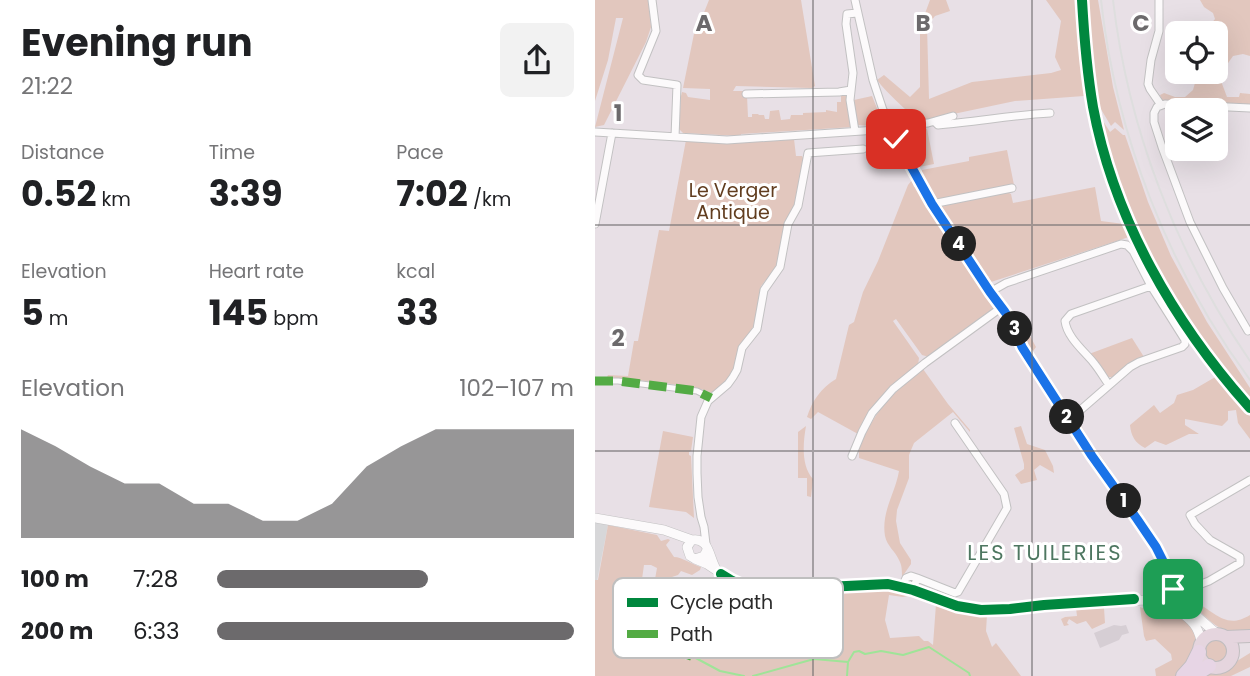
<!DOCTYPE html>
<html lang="en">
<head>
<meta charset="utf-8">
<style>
	:root { --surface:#fff; --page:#f2f2f2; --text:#202124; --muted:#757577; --accent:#6c6a6c }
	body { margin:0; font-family:Poppins,sans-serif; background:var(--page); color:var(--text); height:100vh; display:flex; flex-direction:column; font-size:26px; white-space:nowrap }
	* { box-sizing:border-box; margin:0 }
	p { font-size:23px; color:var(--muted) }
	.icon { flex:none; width:38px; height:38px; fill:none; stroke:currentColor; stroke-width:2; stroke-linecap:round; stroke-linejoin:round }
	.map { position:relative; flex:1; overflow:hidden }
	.drawer { display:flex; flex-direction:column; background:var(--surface); width:595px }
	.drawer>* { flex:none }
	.buttons { position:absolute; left:570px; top:21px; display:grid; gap:14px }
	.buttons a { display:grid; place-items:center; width:63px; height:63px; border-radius:10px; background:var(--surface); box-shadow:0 7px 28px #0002; font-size:35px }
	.pin { position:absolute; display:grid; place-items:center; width:60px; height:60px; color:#fff; margin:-30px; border-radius:14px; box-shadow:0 4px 10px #0006 }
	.km { position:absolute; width:35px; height:35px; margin:-18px; border-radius:50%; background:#222; color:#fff; font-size:19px; line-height:35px; text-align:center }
	.round { display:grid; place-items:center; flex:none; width:74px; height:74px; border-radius:10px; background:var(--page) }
	.overview { display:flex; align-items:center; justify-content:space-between; height:119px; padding:0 21px }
	h1 { font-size:38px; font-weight:700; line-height:52px }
	.figures { display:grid; grid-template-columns:repeat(3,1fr); gap:10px; height:119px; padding:7px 21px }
	.figures div { display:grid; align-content:center }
	.figures b { font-size:35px; font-weight:700 }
	.figures small { font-size:19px; font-weight:400 }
	.figures p { font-size:19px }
	.chart { height:196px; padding:14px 21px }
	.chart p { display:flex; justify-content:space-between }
	.chart svg { width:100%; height:126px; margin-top:7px; fill:var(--accent); opacity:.7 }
	ul { padding:0 21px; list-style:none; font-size:23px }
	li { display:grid; grid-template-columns:112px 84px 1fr; align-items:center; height:52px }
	li i { height:18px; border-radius:9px; background:var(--accent) }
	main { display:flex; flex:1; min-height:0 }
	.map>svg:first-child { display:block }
	.industrial { fill:#d7d7d9 }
	.green { fill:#e2c7be }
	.plaza { fill:#d6ced4 }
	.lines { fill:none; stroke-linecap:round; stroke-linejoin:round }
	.stream { stroke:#9fe498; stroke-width:2 }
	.pedestrian-casing { stroke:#c2c1c2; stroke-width:7 }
	.minor-casing { stroke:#c2c1c2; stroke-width:9 }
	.tertiary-casing { stroke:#c2c1c2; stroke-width:10 }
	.primary-casing { stroke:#c0bdbf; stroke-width:14 }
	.motorway-casing { stroke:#c0bdbf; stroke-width:16 }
	.pedestrian { stroke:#fcfafb; stroke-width:5 }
	.minor { stroke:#fcfafb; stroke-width:7 }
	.tertiary { stroke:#fcfafb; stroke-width:9 }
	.primary { stroke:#e5d5de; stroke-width:12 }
	.motorway { stroke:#e7d5e5; stroke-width:14 }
	.rail { stroke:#dedede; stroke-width:2 }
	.quiet { stroke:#53ab44; stroke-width:9; stroke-dasharray:18 9; stroke-linecap:butt }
	.cycleway-casing { stroke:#fff; stroke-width:15 }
	.cycleway { stroke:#00873e; stroke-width:10 }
	.route-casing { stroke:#fff; stroke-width:14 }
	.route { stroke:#1a73e8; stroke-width:9 }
	.grid { fill:none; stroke:#6c6a6c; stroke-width:2; stroke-opacity:0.55 }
	.labels { text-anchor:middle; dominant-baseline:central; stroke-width:6; stroke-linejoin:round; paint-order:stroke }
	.park-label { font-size:19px; fill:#613d1f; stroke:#fff }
	.neighbourhood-label { font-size:21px; letter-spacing:2px; fill:#4e7761; stroke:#fff }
	.key { fill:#fff; stroke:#bfbfbf; stroke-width:2 }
	.key-label { font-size:19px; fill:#2a2a2a }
	.grid-label { font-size:23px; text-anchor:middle; font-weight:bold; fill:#6c6a6c; stroke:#fff; stroke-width:6; stroke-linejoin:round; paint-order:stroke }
</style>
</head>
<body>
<main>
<section class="drawer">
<div class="overview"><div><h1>Evening run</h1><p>21:22</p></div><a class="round"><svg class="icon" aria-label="share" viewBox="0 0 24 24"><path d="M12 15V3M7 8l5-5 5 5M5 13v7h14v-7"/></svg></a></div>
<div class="figures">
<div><p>Distance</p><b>0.52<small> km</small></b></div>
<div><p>Time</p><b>3:39</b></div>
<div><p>Pace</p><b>7:02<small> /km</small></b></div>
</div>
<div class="figures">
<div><p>Elevation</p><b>5<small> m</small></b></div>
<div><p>Heart rate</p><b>145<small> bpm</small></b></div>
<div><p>kcal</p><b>33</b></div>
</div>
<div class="chart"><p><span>Elevation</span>102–107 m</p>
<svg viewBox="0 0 160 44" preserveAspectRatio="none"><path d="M0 44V6L10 12L20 19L30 25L40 25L50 32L60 32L70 38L80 38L90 32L100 19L110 12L120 6L130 6L140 6L150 6L160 6V44z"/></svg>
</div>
<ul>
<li><b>100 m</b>7:28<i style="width:59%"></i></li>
<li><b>200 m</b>6:33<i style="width:100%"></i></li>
</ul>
</section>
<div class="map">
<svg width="655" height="676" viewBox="0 0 655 676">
	<rect width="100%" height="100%" fill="#e8e0e6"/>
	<path class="industrial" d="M0 518 12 520 13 525 2 581 0 580Z"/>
	<path class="green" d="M0 0H54L56 27 51 42 9 125 0 127 28 18H21L13 60 0 101Z
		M114 0H206L220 86 217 88 141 86 138 91H149V96H152L153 117H157V114H163L164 115H169L170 119H174L175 111 184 110 186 120 195 119 196 115H208V113L231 112V110L242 112V102H246V95L251 94 257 127 146 134V136L88 133 84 129 86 96 87 92 91 93 93 97 115 100V89L88 88 102 19 108 15Z
		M335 0H351L355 11 340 16 332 26 334 99 377 82 456 73 466 70 460 57 466 21 451 0H486L489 48 495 91 489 96 420 101 330 120 321 121C309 106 294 96 282 80L289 75 315 97 325 87V27Z
		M489 0H503L518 87 529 130 520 122 516 126 498 96 490 30Z
		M605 0H655V56L648 54 638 56 631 66H623V73L632 97H644L645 93 655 94V105L567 102 565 95 569 93 580 97H590L598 90 603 72H621V33H618L615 25 620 19 618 13 609 7Z
		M277 96 286 118V124L278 126 262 125 259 100Z
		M501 110 515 132 520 128 528 135H530L553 202 576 256 612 322 655 388V406C598 343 555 271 525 192 515 166 504 137 501 110Z
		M329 127 332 129 339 164 319 168 306 143V129Z
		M199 139 201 156H207L209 160 201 202 182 266 166 286 159 325 156 331 144 346 139 368 133 380 116 393 110 390 70 383 12 377 13 375 33 376 39 341H43L64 230 74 231 91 140Z
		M505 144 534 221V230L512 172Z
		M412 150 419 185 339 200 326 177 327 170 374 161V157Z
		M317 180 319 187 324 186 354 237 400 303 398 310 334 357 327 355 301 319 298 321 324 358 323 365C296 385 278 403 263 434L223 412 216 419 212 417C217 401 226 388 241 379L254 325 259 322 268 292 283 261 313 185Z
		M500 187 506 221 529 224 534 237 396 282 392 278 395 276 390 278 345 210 347 204 412 192 416 194 418 203Z
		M537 233 562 282 594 334 593 336C571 304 553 270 536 235Z
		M430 327 441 347 436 354 476 413 475 415 430 346 423 329Z
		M595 337 655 410V439L643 423 641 410 633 411V420L627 426 590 419V425L604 434H594L571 445 560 441 550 448C540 443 536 436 535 425L559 405 565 413 579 403 582 395 598 390 622 376 623 377Z
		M537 338 549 357 520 377H512L494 354Z
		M328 369 353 404 375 430V432L358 412 319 443 314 455V478L302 510 301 521 305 543 316 560V564L307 577C307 571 307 565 304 560 300 551 292 546 290 536 286 512 300 494 304 471L264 458V453L262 450C280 411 295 395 328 369Z
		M483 420 495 441 515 469 510 471 480 425Z
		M211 426C208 443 206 466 218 479L216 497 212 496V478H203V432Z
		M426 426 432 444 450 450 458 466 459 473 445 465 439 470 442 480 426 484 420 475 429 469V464L419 428Z
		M68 431 98 437 96 451 94 452V455L96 456 99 518 91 512 54 507Z
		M13 525 62 535 66 541 73 539 75 540 71 545 79 557C87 557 98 565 106 567L105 570 97 575 86 571 83 575 71 579 66 610 61 612 55 607 62 568 56 565H49L37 650 75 655 93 660 120 587 124 581 128 579 137 586 295 588 317 595 308 597 294 595 290 620 295 638 324 636 329 641H333L338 645 341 604C358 611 374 614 392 615L391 631 397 647 401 643 426 676H0V580H3Z
		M599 601C620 612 631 630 655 615V629C627 639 615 620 596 603Z
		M552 605 570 610 586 619 588 617 593 621 603 638 600 653 583 676H561L560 669 577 660 576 654 560 639 551 641 549 636 545 607 550 609Z
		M481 608H509L510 623 497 629 491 621 482 624 474 619 472 623 474 625 469 626 466 619 470 617 482 616Z
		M608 651a13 13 0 1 1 26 0a13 13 0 1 1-26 0Z
		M655 653V667L636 676H602L614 671 629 669Z"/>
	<path class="plaza" d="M519 625 526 626 531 625 534 633 527 635 524 640 505 648 499 633Z"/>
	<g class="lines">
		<path class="stream" d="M97 656 125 671 149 676
			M158 676 219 659 253 662
			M252 676 253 662 259 652 264 651 270 654 286 651 308 655 334 647 374 673 375 676"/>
		<defs>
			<path id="pedestrian" d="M0 381H23L102 391 116 398"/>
			<path id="minor" d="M57 0 61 31 43 75 48 80 82 85 80 137
				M260 0 278 80 288 110 298 126 301 139 306 149 337 204 395 292 410 312 418 325 427 347 497 456 560 547 573 571 580 594 576 604
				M564 0V31L556 60 553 84 555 89 566 105
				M151 94 244 92 256 90
				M340 122 343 125C381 122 418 115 455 113
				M260 131 255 100 258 73 251 24 252 14 262 13
				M0 132 132 140 282 130 298 126 333 123 358 116
				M337 204 417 188
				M0 224 17 133
				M395 292 411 283 526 244 532 245 538 251 556 286 590 340V344L587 347 544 362 535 367 474 420
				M653 331 628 288 595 222 567 147 559 122V113L562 107 570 104 655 108
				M514 385C509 378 504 369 498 362 488 350 472 337 470 321L476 314 556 286
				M257 456 267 432 277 413 298 389 330 363 407 307
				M111 544 109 527 106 517 103 497 102 473V456L106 417 113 401 133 384 138 377 142 370 147 348 162 329 169 290 185 267 193 224 203 206 213 153 268 149
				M322 578 360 593 363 592 412 508 409 494 360 423
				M307 587 311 578 316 576 322 578 318 590
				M580 594 614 581 645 563V557L615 540 600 524 595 515 655 480"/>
			<path id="tertiary" d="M0 518 69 530 97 540
				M112 550 109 556 100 559 95 556 92 547 97 540C114 537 114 557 121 569
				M100 559 112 564 139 582 155 589 188 590 293 584 318 590 362 606 386 610 415 609 449 605 551 600 590 606 622 634
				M576 604C590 617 602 620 606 641"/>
			<path id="primary" d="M604 651a17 17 0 1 1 34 0a17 17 0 1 1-34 0Z
				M631 637 655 636"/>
			<path id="motorway" d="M588 676 597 666 604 652
				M598 676 614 666"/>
		</defs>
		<use href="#pedestrian" class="pedestrian-casing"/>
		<use href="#minor" class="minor-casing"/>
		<use href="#tertiary" class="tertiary-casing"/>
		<use href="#primary" class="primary-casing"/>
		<use href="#motorway" class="motorway-casing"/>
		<use href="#pedestrian" class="pedestrian"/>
		<use href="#minor" class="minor"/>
		<use href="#tertiary" class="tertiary"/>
		<use href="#primary" class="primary"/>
		<use href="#motorway" class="motorway"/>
		<path class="rail" d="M506 0C521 136 574 270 655 380
			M518 0C533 129 581 253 655 361"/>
		<path class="quiet" d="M0 381H23L102 391 116 398
			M91 659 113 601"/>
		<defs>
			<path id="cycleway" d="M487 0C489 35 492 72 498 107 519 219 579 323 655 408
				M126 574C139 583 152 589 168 590L293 584 318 590 362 606 386 610 415 609 449 605 539 599"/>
		</defs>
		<use href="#cycleway" class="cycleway-casing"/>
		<use href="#cycleway" class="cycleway"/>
	</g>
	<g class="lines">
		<defs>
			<path id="route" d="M301 139 337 204 395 292 410 312 418 325 427 347 497 456 542 519 561 547 573 571 578 589"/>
		</defs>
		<use href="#route" class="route-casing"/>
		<use href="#route" class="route"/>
	</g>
	<path class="grid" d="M218 0V676M437 0V676M0 225H655M0 451H655"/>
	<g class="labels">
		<g class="park-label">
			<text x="138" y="190">Le Verger<tspan x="138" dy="22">Antique</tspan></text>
		</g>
		<g class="neighbourhood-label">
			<text x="450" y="552">LES TUILERIES</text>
		</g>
	</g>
	<rect x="18" y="578" width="230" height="80" rx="10" class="key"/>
	<rect x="32" y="598" width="31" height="9" fill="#00873e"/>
	<rect x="32" y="630" width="31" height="8" fill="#53ab44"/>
	<g class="key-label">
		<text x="75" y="609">Cycle path</text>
		<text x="75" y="641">Path</text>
	</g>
	<g class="grid-label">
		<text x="109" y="31">A</text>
		<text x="328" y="31">B</text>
		<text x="546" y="31">C</text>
		<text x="23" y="121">1</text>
		<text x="23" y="346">2</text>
	</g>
</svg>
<div class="buttons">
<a><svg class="icon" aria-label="locate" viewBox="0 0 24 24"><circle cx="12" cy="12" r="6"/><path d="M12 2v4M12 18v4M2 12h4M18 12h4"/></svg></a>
<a><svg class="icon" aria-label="layers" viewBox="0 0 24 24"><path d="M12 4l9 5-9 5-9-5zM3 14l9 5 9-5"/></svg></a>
</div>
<div class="pin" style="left:578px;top:589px;background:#1e9e55"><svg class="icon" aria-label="arrive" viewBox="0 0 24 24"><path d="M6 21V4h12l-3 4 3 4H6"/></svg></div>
<div class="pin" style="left:301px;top:139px;background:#d93025"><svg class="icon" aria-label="check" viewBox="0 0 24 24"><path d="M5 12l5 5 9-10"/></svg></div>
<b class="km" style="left:529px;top:501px">1</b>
<b class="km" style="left:472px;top:417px">2</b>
<b class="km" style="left:420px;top:329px">3</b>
<b class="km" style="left:364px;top:244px">4</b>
</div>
</main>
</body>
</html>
